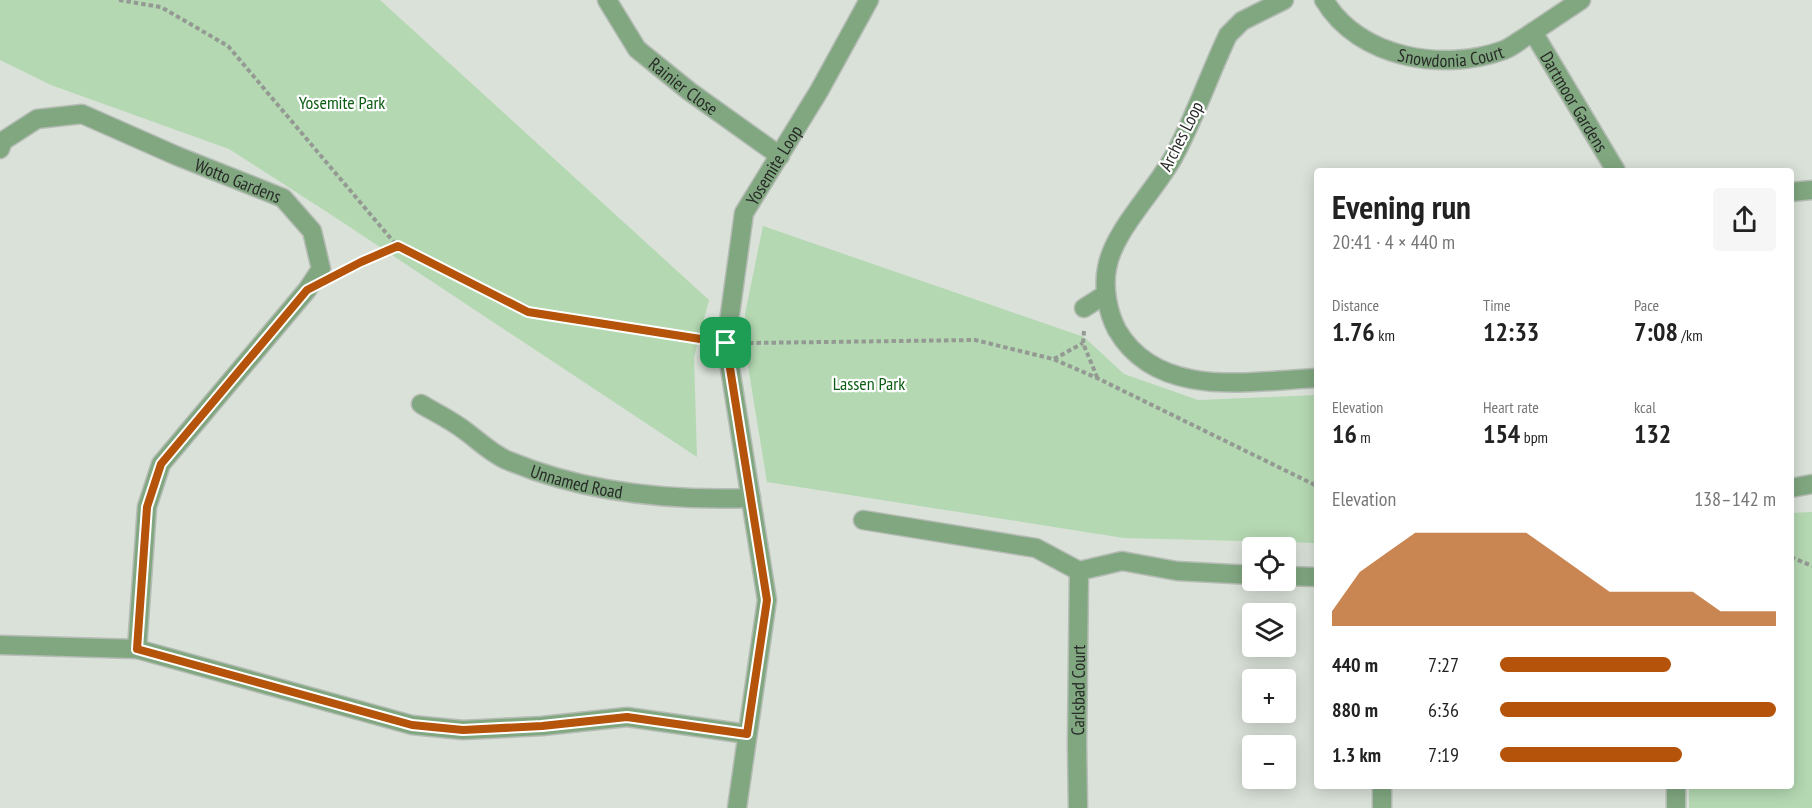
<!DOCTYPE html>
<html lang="en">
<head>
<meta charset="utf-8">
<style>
	:root { --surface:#fff; --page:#f6f6f6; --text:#222; --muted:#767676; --accent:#b45309 }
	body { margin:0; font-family:"PT Sans Narrow",sans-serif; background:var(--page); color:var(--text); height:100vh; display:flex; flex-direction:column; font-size:22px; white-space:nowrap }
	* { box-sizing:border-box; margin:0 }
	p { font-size:20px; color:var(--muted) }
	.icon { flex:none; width:33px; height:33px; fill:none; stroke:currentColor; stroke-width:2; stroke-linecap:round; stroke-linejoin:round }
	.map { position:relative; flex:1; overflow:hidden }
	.side { position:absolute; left:1314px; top:168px; width:480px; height:621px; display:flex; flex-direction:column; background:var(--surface); border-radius:6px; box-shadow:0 3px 15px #0003 }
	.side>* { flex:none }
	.controls { position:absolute; left:1242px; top:537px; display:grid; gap:12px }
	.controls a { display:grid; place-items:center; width:54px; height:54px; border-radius:6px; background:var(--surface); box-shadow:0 3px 15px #0003; font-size:30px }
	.pin { position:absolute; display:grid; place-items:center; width:51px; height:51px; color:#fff; margin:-26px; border-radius:12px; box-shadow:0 3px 9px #0006 }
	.round { display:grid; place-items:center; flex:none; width:63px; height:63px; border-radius:6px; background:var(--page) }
	.summary { display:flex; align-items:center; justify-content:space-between; height:102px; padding:0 18px }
	h1 { font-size:33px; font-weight:800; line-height:45px }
	.stats { display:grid; grid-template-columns:repeat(3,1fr); gap:9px; height:102px; padding:6px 18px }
	.stats div { display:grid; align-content:center }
	.stats b { font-size:26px; font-weight:800 }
	.stats small { font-size:16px; font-weight:400 }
	.stats p { font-size:16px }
	.chart { height:168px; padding:12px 18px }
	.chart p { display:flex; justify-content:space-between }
	.chart svg { width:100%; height:108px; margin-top:6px; fill:var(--accent); opacity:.7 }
	ul { padding:0 18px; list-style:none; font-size:20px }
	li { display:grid; grid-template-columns:96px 72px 1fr; align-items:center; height:45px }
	li i { height:15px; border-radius:8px; background:var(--accent) }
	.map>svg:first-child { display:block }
	.green { fill:#b4d8b2 }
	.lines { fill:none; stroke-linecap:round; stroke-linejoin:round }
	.minor-casing { stroke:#b5bcb5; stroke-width:21 }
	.path { stroke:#949a93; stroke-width:4; stroke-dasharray:4.5 3; stroke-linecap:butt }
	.minor { stroke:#81a780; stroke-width:18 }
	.route-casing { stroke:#fff; stroke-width:12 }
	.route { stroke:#b45309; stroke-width:8 }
	.labels { text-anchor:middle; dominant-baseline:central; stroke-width:4.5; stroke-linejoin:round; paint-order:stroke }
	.street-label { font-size:18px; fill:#272a27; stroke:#fff }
	.park-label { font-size:18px; fill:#0c5c13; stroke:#fff }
</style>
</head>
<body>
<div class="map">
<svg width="1812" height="808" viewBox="0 0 1812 808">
	<rect width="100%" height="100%" fill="#d9e1d8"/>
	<path class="green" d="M0 0H380L709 300 694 357 697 457 327 212 229 149 51 85 0 60Z
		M763 226 1084 337 1124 374 1198 400 1317 395V543L1124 538 767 482 747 360 745 314Z
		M1812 512V808H1689V786H1791V513Z"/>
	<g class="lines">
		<defs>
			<g id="minor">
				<path id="s1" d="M607 0 637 49 689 91 780 156"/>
				<path d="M1284 0 1242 21 1228 35C1209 75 1195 117 1174 156 1156 190 1113 231 1107 268 1103 288 1108 313 1117 330 1158 400 1250 381 1317 378"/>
				<path id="s2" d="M1324 0C1359 59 1444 72 1504 50 1512 47 1520 40 1527 36 1545 24 1563 12 1581 0"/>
				<path id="s3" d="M1533 32 1616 171"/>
				<path id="s4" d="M0 149 3 141 37 119 82 114 177 156 283 198 312 231 321 269 307 290 161 464 147 507 137 649"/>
				<path d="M1791 192 1812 190"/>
				<path d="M1084 308 1106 294"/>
				<path id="s5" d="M421 404C436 413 451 420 464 430 478 440 493 455 509 461 586 493 668 501 751 498"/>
				<path d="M1791 488 1812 484"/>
				<path d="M863 520 1036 548 1079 571 1122 561 1177 571 1252 575"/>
				<path d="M1286 576 1317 577"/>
				<path d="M0 645 137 649 412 725 463 730 542 726 627 717 747 734"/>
				<path d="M1382 786V808"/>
				<path d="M1676 786V808"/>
				<path id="s6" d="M737 808 767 600 726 343 744 213 819 91 869 0"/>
				<path id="s7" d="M1078 808 1077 744 1079 571"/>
			</g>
		</defs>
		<use href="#minor" class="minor-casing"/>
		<path class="path" d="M119 0 161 7 228 46 398 247 528 312 703 340
			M344 271 398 247
			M1084 331 1083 343 1097 377
			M749 343 975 340 1053 359 1097 378 1317 486
			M1054 359 1083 343
			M1791 557 1812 566"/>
		<use href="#minor" class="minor"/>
	</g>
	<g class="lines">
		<defs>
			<path id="route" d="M398 246 528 312 726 343 767 600 747 734 627 717 542 726 463 730 412 725 137 649 147 507 161 464 307 290 361 262Z"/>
		</defs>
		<use href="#route" class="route-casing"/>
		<use href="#route" class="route"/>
	</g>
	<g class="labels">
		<g class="street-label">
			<text stroke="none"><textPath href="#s2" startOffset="147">Snowdonia Court</textPath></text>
			<text stroke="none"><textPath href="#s1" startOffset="117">Rainier Close</textPath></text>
			<text stroke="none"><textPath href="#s3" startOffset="81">Dartmoor Gardens</textPath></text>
			<text transform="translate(1181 136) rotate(-63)">Arches Loop</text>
			<text stroke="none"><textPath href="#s6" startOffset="658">Yosemite Loop</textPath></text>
			<text stroke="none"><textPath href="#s4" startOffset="264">Wotto Gardens</textPath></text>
			<text stroke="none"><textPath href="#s5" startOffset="176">Unnamed Road</textPath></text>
			<text stroke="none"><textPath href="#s7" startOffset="118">Carlsbad Court</textPath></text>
		</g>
		<g class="park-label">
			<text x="342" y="102">Yosemite Park</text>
			<text x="869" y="383">Lassen Park</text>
		</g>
	</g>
</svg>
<div class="controls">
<a><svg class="icon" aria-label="locate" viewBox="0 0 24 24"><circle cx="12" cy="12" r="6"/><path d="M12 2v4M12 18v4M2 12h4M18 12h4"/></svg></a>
<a><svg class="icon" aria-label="layers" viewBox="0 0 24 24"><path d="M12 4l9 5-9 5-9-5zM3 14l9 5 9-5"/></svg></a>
<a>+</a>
<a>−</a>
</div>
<div class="pin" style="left:726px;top:343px;background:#1e9e55"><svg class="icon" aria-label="arrive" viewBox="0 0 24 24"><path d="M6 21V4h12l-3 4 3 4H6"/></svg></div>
<section class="side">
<div class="summary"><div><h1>Evening run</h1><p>20:41 · 4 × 440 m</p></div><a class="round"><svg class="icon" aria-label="share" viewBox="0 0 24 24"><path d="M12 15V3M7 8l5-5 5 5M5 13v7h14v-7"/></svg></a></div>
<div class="stats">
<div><p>Distance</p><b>1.76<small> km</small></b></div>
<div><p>Time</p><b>12:33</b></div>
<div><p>Pace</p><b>7:08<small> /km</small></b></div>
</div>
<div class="stats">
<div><p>Elevation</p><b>16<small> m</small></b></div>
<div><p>Heart rate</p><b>154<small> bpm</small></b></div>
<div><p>kcal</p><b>132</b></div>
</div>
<div class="chart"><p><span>Elevation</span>138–142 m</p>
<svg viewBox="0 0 160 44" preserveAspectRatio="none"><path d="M0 44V38L10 22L20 14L30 6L40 6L50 6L60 6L70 6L80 14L90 22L100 30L110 30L120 30L130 30L140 38L150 38L160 38V44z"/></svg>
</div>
<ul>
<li><b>440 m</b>7:27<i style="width:62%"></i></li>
<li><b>880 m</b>6:36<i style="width:100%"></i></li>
<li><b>1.3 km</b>7:19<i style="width:66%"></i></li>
</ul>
</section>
</div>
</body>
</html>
